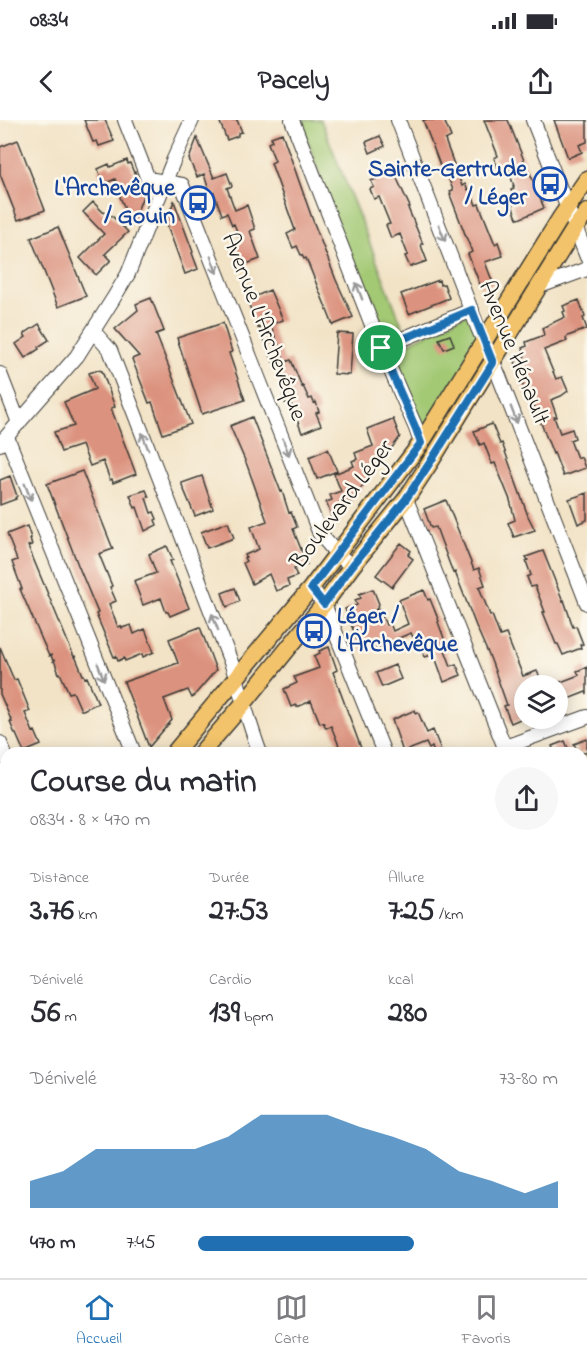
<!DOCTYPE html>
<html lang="fr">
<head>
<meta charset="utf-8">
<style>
	:root { --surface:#fff; --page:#f7f7f7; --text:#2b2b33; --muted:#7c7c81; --line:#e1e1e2; --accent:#1f6fb2 }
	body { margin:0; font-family:"Indie Flower",sans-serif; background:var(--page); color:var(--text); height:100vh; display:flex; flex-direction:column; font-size:22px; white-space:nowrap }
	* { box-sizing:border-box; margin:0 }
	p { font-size:20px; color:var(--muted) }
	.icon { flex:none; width:33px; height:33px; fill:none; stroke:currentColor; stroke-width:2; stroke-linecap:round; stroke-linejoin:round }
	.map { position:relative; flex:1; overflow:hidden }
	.details { position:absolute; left:0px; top:627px; width:588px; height:531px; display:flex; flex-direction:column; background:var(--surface); border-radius:18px 18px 0 0; box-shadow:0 3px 15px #0003 }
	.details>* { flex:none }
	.controls { position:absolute; left:514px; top:555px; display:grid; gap:12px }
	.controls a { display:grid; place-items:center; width:54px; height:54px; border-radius:50%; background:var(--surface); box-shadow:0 3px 15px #0003; font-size:30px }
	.pin { position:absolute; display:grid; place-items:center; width:51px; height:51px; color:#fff; margin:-26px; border:3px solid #fff; border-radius:50%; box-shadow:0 2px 6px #0007 }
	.round { display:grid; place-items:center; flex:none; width:63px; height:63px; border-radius:32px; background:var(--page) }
	.headline { display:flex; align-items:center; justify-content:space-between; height:102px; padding:0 30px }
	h1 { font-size:33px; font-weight:700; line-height:45px }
	.figures { display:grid; grid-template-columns:repeat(3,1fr); gap:9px; height:102px; padding:6px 30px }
	.figures div { display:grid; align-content:center }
	.figures b { font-size:30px; font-weight:700 }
	.figures small { font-size:16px; font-weight:400 }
	.figures p { font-size:16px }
	.chart { height:168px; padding:12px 30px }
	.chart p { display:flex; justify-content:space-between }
	.chart svg { width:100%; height:108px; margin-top:6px; fill:var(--accent); opacity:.7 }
	ul { padding:0 30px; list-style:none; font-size:20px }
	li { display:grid; grid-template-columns:96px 72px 1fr; align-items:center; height:45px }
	li i { height:15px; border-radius:8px; background:var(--accent) }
	.status { display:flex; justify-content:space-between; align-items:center; height:42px; padding:0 30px; background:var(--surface); direction:ltr }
	.status svg { height:16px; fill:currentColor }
	header { display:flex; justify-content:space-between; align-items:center; height:78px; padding:0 30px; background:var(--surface); font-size:27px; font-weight:700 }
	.tabs { display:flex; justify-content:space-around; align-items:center; height:84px; border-top:2px solid var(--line); background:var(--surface); font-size:16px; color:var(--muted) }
	.tabs a { display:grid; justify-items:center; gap:3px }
	.tabs .active { color:var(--accent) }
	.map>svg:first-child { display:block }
	.built { fill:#f7d0cc }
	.green { fill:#a3c974; stroke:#607248; stroke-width:1.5 }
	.building { fill:#db927e }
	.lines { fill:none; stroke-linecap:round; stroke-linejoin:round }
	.minor-casing { stroke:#3c3a36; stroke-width:16 }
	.major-casing { stroke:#3c3a36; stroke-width:19 }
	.path { stroke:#3c3a36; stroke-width:2; stroke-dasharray:4.5 4.5; stroke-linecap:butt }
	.minor { stroke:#fff; stroke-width:14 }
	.major { stroke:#f2c36a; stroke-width:16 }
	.oneway { stroke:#999 }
	.route-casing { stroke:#fff; stroke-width:12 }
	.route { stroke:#1f6fb2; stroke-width:8 }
	.labels { text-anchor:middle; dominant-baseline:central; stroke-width:5; stroke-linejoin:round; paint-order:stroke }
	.transit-label { font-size:24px; font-weight:bold; fill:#164399; stroke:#fbf7ec; text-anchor:end }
	.street-label { font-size:24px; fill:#1c1c1c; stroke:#fbf7ec }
</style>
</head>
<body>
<div class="status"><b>08:34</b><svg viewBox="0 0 49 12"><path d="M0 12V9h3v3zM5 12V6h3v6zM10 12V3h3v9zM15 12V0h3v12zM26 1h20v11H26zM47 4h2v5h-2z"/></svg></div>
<header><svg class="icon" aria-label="back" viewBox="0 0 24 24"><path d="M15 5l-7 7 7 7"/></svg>Pacely<svg class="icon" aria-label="share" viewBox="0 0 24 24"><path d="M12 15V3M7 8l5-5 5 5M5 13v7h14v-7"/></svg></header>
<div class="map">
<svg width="587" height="1158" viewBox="0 0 587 1158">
	<rect width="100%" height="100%" fill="#fbf7ec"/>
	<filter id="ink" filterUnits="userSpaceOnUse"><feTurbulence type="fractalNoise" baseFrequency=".0167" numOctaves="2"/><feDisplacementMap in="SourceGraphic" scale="12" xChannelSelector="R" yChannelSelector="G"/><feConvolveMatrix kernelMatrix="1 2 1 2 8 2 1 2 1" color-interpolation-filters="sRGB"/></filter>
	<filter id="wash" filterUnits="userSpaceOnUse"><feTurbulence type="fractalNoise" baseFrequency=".008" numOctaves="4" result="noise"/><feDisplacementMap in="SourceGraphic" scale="24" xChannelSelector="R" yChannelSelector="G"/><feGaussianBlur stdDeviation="1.35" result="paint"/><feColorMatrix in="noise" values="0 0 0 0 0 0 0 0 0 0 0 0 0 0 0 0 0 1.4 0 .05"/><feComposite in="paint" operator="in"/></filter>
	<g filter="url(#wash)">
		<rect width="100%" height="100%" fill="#f2e3c6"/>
		<path class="built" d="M0 1098 6 1113V1152H22L24 1158H0Z"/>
		<path class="green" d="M300 0H321L409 223 472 191 483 221 421 323 381 228Z
			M6 888V945L0 947V895Z
			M93 1152H330L332 1158H96Z"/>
		<g id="blocks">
			<path class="building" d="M84 0H105L114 21 99 26 97 21 93 22Z
				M219 0H237L242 12 238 13V16L227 20Z
				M423 0H444L451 17 445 20 462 66 465 64 468 70 470 69 476 85 479 84 495 124 498 122 503 136 485 142 493 163 481 167 468 134 472 132 450 75 451 74 450 71 453 70 444 47 441 48Z
				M484 0H508L529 53H530L544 88 519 99 517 98 512 85 516 83 511 70 514 69 513 66H514L508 49 500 53 494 38 498 36Z
				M554 0H587V22L579 25 582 32 568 38Z
				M282 13 312 98 336 160 353 197 333 205 306 138 304 139 302 135H301L297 126 293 128 287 114 295 110 271 43 275 41 268 23 272 21 271 17Z
				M380 16 385 26 370 33 366 22Z
				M197 18 214 58 227 53 232 66 227 68 235 90 247 85 255 109 250 111 260 139 241 146 233 124 241 121 234 104 232 105 227 93 222 95 214 73 210 74 204 54 197 57 189 39Z
				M18 20 45 90 18 100 0 54V27Z
				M127 40 128 44 130 43 134 53 135 52 144 73 132 105 120 77 121 74 115 59 106 63 103 57 101 58 98 49 109 44 110 47Z
				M394 52 410 87 408 88 423 124H421L422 128 427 141 410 147 405 136 408 135 400 114 391 118 386 105 390 104 379 77 374 79 370 69 374 67 371 61Z
				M174 81 193 132 192 133 198 149 185 154 166 102Z
				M93 82 103 92 110 94 128 112 105 134 111 140 96 155 80 138 104 114 83 92Z
				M58 107 86 176 58 187 31 118Z
				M439 160 440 165 444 164 449 178 409 194 401 174Z
				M270 170 283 200 272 204 273 206H271L285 242 291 240 302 267 303 266 309 279 312 278 314 283 316 282 319 292 316 293 321 305 302 313 290 281 285 283 283 275 289 273 276 241 273 242 261 211 259 207 258 208 247 180Z
				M151 178 164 211 156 214 191 304 163 314 152 282 149 283 132 239 139 236 115 209 138 190 136 184Z
				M579 180 585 197 583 198 587 209 568 216 566 218 567 221 544 230 556 259 562 257 568 271 561 276 551 280 557 297H554L560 313 572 309 575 318 570 320 577 338 581 337 585 348 563 356 555 335 554 333 553 334 534 285 532 286 528 275H526L515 241 525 236 522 228 527 226 526 222 544 215 542 208 565 197 563 192 565 191 563 186Z
				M223 203 232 232 229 233 245 280 202 294 177 218Z
				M39 204 49 220 38 227 39 229 25 238 16 224 26 217 24 214Z
				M337 213 353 214 350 255 334 254Z
				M450 215 454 225 444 229 439 219Z
				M98 250 102 251 115 287 111 288 136 354 113 363 112 359 110 360 103 341 90 346 82 325 61 332 54 312 74 306 64 282 95 269 89 253Z
				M252 297 281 372 282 371 289 393 291 392 297 407 293 409 307 444 294 449 297 456 287 460 289 466 276 471 269 454 252 464 243 443 246 441 244 438 246 437 245 435 259 429 251 407 267 401 247 345 230 306Z
				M393 299 400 317 382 341 371 345 373 352 334 403 326 382 332 380 330 375 341 371 334 354 354 346 352 341 357 339 355 333 373 326 367 309Z
				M492 304 500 324 502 323 528 396 535 410 514 417 508 403 515 400 510 380 495 343 492 344 484 323 480 325 474 311Z
				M328 329 337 351 317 359 309 337Z
				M82 351 113 429 99 434 112 466 110 467 116 481 109 484 118 507 121 506 122 508 131 505 134 514 145 509 154 532 143 537 142 534 125 541 124 538 118 541 116 536 114 537 96 494 98 493 78 445 47 364Z
				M10 356 17 376 15 378 16 379 0 385V360Z
				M202 356 213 389 195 396 182 365V363Z
				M146 370 149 377 146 378 151 393 154 392 157 399 155 400 157 405 145 411 137 387 135 388 130 375Z
				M587 373V400L578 404 569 379Z
				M446 380 474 450 479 448 485 465 479 467 490 495H492L500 516 506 514 523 556 537 551 542 563 536 566H525V597L511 603 504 586 507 585 491 540 476 506 455 452 453 453 436 407 431 408 424 389Z
				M228 402 234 418 207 428 201 412Z
				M27 406 31 418H30L32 425 28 426 74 537 75 536 83 555H84L85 558 87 557 98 583 83 590H81L73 572 69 573 60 553 59 554 54 540 53 541 51 535 49 536 20 469H22L12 442 17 440 7 414Z
				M401 423 411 431 408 435 413 439 392 467 376 455Z
				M167 426 173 440 170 441 189 488 170 496 168 492H166L161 478 143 485 134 461 156 453 149 434Z
				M543 431 563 481 564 480 573 507 576 506 583 524 580 525 581 528 563 535 558 524H556L543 492H545L535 466 531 467 527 457 531 455 526 441 528 440 526 437Z
				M235 468 240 481 227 487 222 473Z
				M373 469 379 484 375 491 379 489 386 505 390 503 393 511 408 504 399 480 424 470 428 480 430 479 439 501 438 502 448 529 445 530 451 546 456 544 461 555 444 562 434 534 425 537 416 516 413 517 411 513 389 522V523L375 529 374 527 363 532 353 513 354 512 345 489 357 485 355 480 361 478 359 474Z
				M200 507 216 550 192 578 188 570 164 579 172 600 149 627 124 562 178 543 169 519Z
				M0 527 14 560 17 559 30 591 25 593 33 612 35 611 41 625 24 632 16 614H15L10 602H12L0 574Z
				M329 527 337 550 333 552 361 628 349 633H342L331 606 326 608 323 602 320 603 311 581 297 587V585L291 587 284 569 297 563 294 557 319 548 314 536 320 533 319 531Z
				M395 545 401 559 382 567 376 553Z
				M587 547V574L586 572 558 583V563L579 555 577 551Z
				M415 590 416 593 418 592 427 613 433 610 441 630 434 633 432 627 429 629 426 623 403 632 392 600Z
				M587 619V633H578L574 624Z
				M565 621 570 633H555L552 626Z"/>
		</g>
	</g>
	<g filter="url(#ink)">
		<use href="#blocks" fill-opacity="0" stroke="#3c3a36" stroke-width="1.5"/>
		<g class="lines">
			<defs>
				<path id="minor" d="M125 0 148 59 182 65 320 414 337 434 352 446
					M292 0 381 228 416 308 421 323
					M398 0 478 208 499 256 587 483
					M533 0 587 137
					M540 166 587 149
					M93 211 110 230 232 545C242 575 249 604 260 633
					M381 228 472 190
					M0 254 19 303
					M7 317 134 633
					M0 324 77 236 113 179 128 154 174 39 192 0
					M406 379 507 633
					M311 468 324 484 384 633
					M0 623 6 638
					M505 627 587 597
					M582 820 587 834
					M582 1039 587 1037
					M582 1131 587 1144
					M83 1152 86 1158
					M341 1152 343 1158
					M467 1152 469 1158"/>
				<path id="major" d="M174 633 311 468 421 323 561 97 587 59
					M201 633 244 583 324 484 352 446 406 379 431 341 575 108 587 92
					M582 817 587 816
					M0 837 6 830
					M582 841 587 840
					M0 875 6 867
					M0 954 6 952
					M0 983 6 980"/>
			</defs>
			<use href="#minor" class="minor-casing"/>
			<use href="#major" class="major-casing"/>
			<path class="path" d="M155 1152 159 1158
				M182 1152V1158
				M319 1152 322 1157 331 1154
				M277 1158 290 1152"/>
			<use href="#minor" class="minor"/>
			<use href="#major" class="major"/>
		</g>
		<defs><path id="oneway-shaft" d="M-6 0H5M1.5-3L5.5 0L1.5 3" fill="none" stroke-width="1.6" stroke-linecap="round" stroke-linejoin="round" transform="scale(1.5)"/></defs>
		<g class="oneway">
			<use href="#oneway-shaft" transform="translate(442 113) rotate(69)"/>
			<use href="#oneway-shaft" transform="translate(214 145) rotate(69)"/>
			<use href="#oneway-shaft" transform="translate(359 171) rotate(-111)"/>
			<use href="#oneway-shaft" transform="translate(514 295) rotate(69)"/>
			<use href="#oneway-shaft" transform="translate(145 321) rotate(-111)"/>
			<use href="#oneway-shaft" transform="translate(286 327) rotate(69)"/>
			<use href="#oneway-shaft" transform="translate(28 372) rotate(68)"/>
			<use href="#oneway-shaft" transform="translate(215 502) rotate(-111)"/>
			<use href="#oneway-shaft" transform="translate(101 552) rotate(68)"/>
		</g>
	</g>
	<g class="lines" filter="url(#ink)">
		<defs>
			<path id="route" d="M472 190 493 243 431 341 406 379 352 446 324 484 311 468 421 323 416 309 381 228Z"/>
		</defs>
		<use href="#route" class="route-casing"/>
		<use href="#route" class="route"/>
	</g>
	<defs>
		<symbol id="bus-ring" viewBox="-11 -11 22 22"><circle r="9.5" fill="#fbf7ec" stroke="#1a4fb4" stroke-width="1.5"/><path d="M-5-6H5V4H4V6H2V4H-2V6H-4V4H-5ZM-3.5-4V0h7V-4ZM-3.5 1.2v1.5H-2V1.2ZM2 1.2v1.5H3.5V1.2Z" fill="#1a4fb4"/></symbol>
	</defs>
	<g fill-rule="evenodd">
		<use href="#bus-ring" x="531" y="45" width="38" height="38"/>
		<use href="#bus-ring" x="179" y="64" width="38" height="38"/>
		<use href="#bus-ring" x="295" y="492" width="38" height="38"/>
	</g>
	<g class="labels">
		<g class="transit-label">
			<text x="527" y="50">Sainte-Gertrude<tspan x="527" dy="28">/ Léger</tspan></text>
			<text x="175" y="69">L'Archevêque<tspan x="175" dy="28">/ Gouin</tspan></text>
			<text x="337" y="497" text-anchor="start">Léger /<tspan x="337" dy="28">L'Archevêque</tspan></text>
		</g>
		<g class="street-label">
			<text transform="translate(263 207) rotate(69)">Avenue L'Archevêque</text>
			<text transform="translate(513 233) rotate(68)">Avenue Hénault</text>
			<text transform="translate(343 385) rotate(-53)">Boulevard Léger</text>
		</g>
	</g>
</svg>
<div class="controls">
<a><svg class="icon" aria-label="layers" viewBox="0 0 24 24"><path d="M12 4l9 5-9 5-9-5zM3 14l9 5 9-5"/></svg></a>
</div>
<div class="pin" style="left:381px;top:228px;background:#1e9e55"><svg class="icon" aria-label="arrive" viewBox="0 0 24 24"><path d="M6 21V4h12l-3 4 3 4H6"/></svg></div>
<section class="details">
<div class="headline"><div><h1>Course du matin</h1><p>08:34 · 8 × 470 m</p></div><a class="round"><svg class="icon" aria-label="share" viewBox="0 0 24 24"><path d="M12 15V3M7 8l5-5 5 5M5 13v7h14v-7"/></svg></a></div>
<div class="figures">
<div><p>Distance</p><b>3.76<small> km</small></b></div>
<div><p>Durée</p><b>27:53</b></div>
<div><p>Allure</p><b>7:25<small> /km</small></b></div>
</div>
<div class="figures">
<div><p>Dénivelé</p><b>56<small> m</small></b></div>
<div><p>Cardio</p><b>139<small> bpm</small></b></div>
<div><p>kcal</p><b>280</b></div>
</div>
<div class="chart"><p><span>Dénivelé</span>73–80 m</p>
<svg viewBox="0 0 160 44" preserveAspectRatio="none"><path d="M0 44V33L10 29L20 20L30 20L40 20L50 20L60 15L70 6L80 6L90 6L100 11L110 15L120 20L130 29L140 33L150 38L160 33V44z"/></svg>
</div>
<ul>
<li><b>470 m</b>7:45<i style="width:60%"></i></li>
</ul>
</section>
</div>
<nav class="tabs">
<a class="active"><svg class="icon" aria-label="home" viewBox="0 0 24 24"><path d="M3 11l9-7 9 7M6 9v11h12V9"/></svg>Accueil</a>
<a><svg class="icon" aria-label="map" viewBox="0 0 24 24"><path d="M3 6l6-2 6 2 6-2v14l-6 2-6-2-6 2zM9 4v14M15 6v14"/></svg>Carte</a>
<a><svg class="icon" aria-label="saved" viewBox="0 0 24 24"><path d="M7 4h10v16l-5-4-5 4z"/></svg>Favoris</a>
</nav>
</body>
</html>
